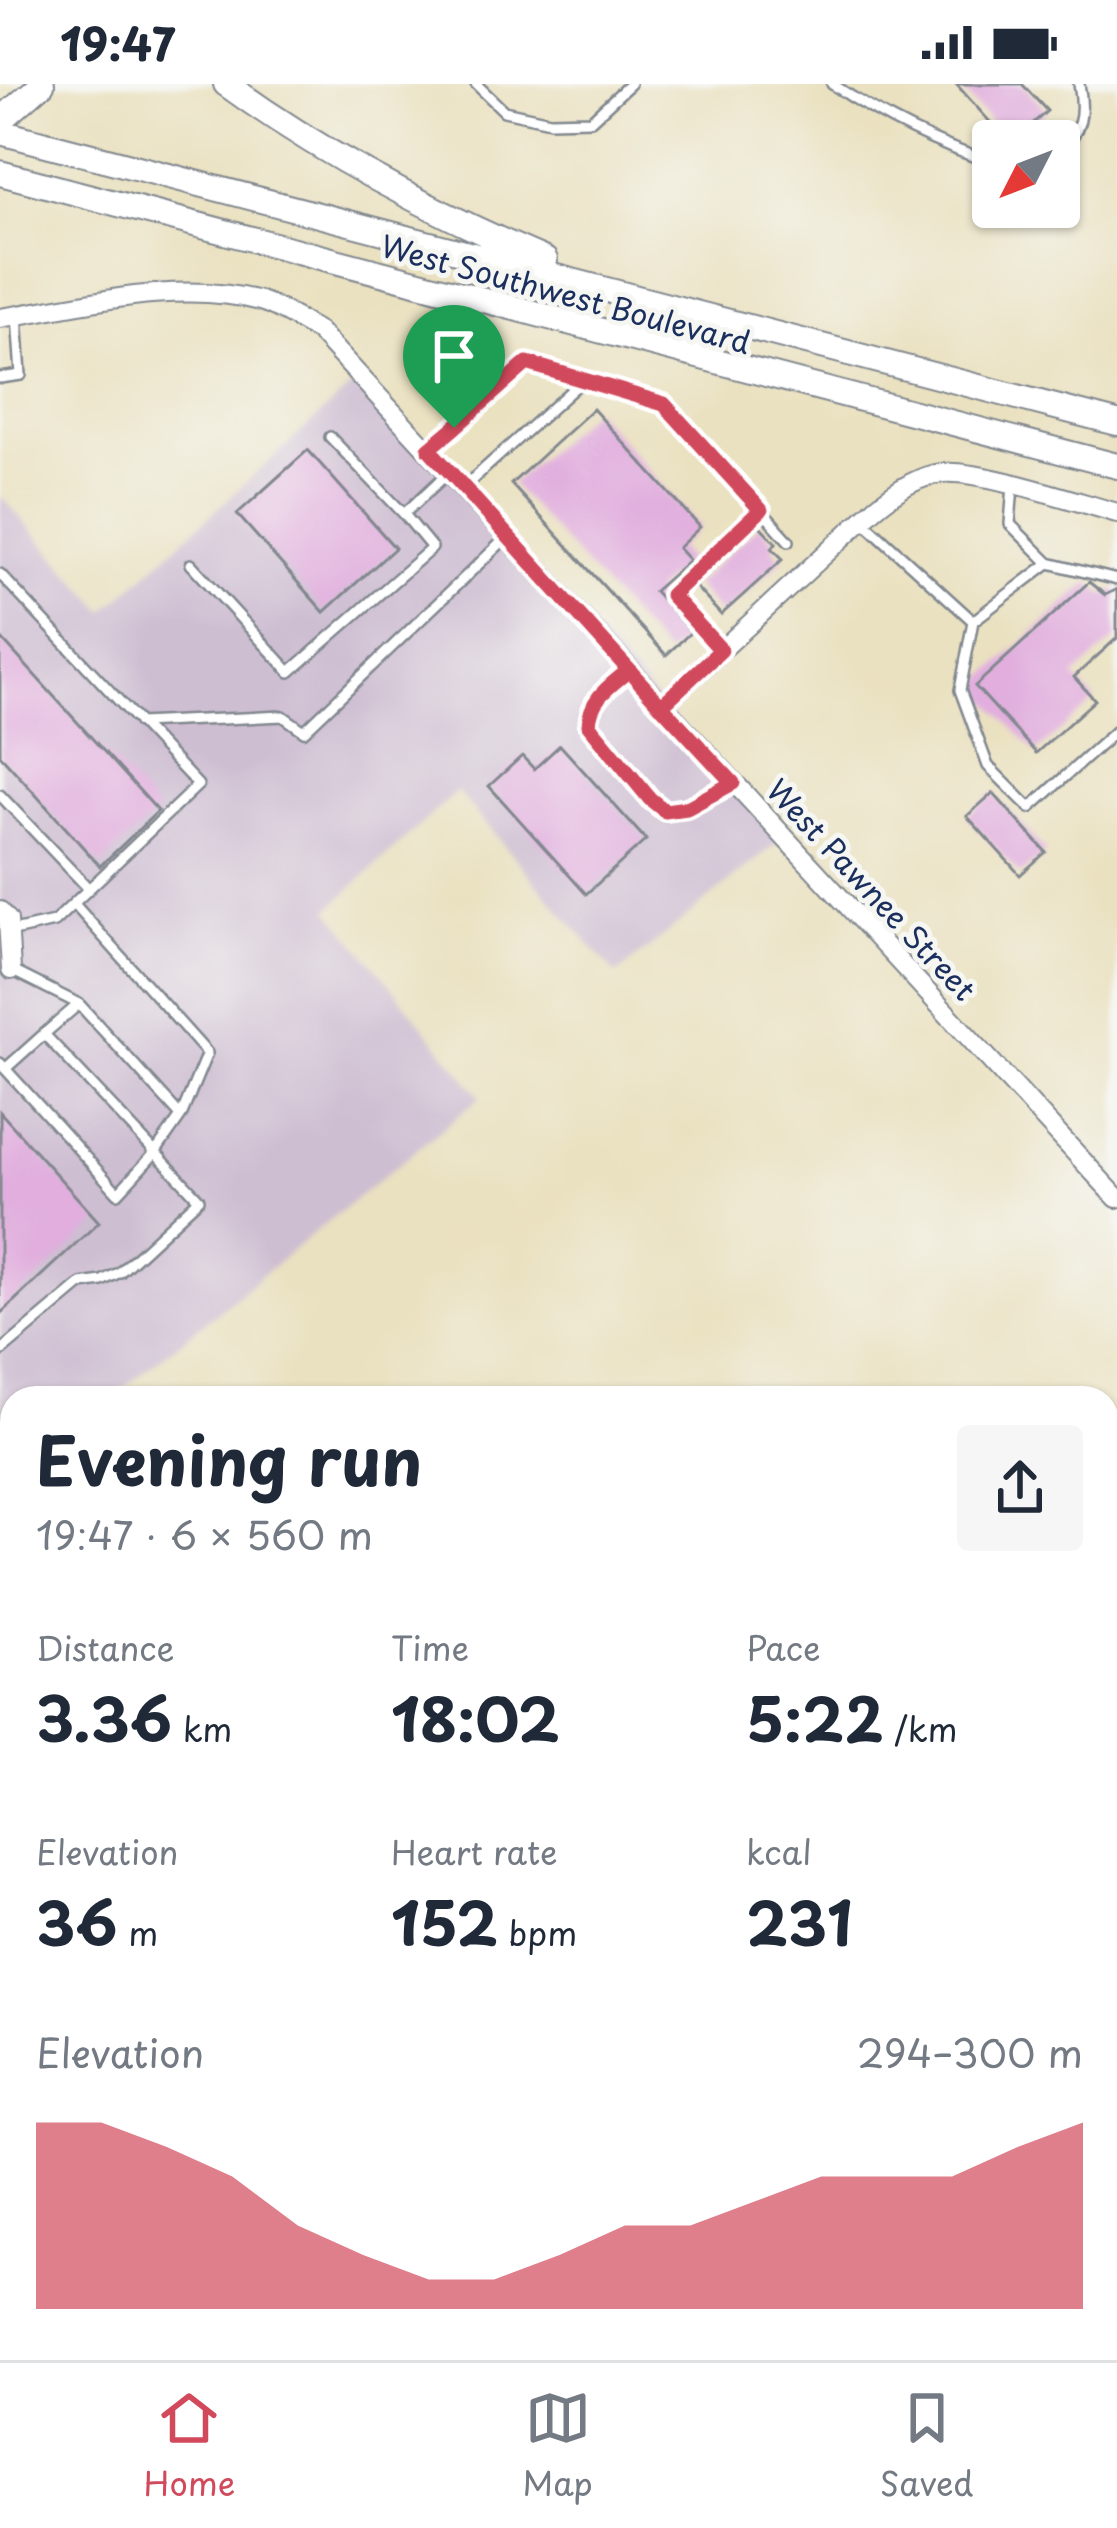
<!DOCTYPE html>
<html lang="en">
<head>
<meta charset="utf-8">
<style>
	:root { --surface:#fff; --page:#f6f6f7; --text:#1f2937; --muted:#747a83; --line:#e0e1e3; --accent:#d1495b }
	body { margin:0; font-family:"Playpen Sans",sans-serif; background:var(--page); color:var(--text); height:100vh; display:flex; flex-direction:column; font-size:45px; white-space:nowrap }
	* { box-sizing:border-box; margin:0 }
	p { font-size:39px; color:var(--muted) }
	.icon { flex:none; width:66px; height:66px; fill:none; stroke:currentColor; stroke-width:2; stroke-linecap:round; stroke-linejoin:round }
	.map { position:relative; flex:1; overflow:hidden }
	.details { position:absolute; left:0px; top:1302px; width:1119px; height:975px; display:flex; flex-direction:column; background:var(--surface); border-radius:36px 36px 0 0; box-shadow:0 3px 9px #0004 }
	.details>* { flex:none }
	.needle { width:78px; rotate:228deg }
	.fabs { position:absolute; left:972px; top:36px; display:grid; gap:24px }
	.fabs a { display:grid; place-items:center; width:108px; height:108px; border-radius:12px; background:var(--surface); box-shadow:0 3px 9px #0004; font-size:60px }
	.pin { position:absolute; display:grid; place-items:center; width:102px; height:102px; color:#fff; margin:-123px -51px; border-radius:50% 50% 50% 0; rotate:-45deg; box-shadow:0 0 12px #0007 }
	.pin .icon { rotate:45deg }
	.round { display:grid; place-items:center; flex:none; width:126px; height:126px; border-radius:12px; background:var(--page) }
	.headline { display:flex; align-items:center; justify-content:space-between; height:204px; padding:0 36px }
	h1 { font-size:66px; font-weight:700; line-height:90px }
	.metrics { display:grid; grid-template-columns:repeat(3,1fr); gap:18px; height:204px; padding:12px 36px }
	.metrics div { display:grid; align-content:center }
	.metrics b { font-size:60px; font-weight:700 }
	.metrics small { font-size:33px; font-weight:400 }
	.metrics p { font-size:33px }
	.chart { height:336px; padding:24px 36px }
	.chart p { display:flex; justify-content:space-between }
	.chart svg { width:100%; height:216px; margin-top:12px; fill:var(--accent); opacity:.7 }
	.status { display:flex; justify-content:space-between; align-items:center; height:84px; padding:0 60px; background:var(--surface); direction:ltr }
	.status svg { height:33px; fill:currentColor }
	.dock { display:flex; justify-content:space-around; align-items:center; height:168px; border-top:3px solid var(--line); background:var(--surface); font-size:33px; color:var(--muted) }
	.dock a { display:grid; justify-items:center; gap:6px }
	.dock .selected { color:var(--accent) }
	.map>svg:first-child { display:block }
	.industrial { fill:#cebed2 }
	.water { fill:#67addd; stroke:#416e9e; stroke-width:3 }
	.building { fill:#e1aede }
	.lines { fill:none; stroke-linecap:round; stroke-linejoin:round }
	.service-casing { stroke:#82888f; stroke-width:14 }
	.minor-casing { stroke:#82888f; stroke-width:22 }
	.secondary-casing { stroke:#82888f; stroke-width:28 }
	.service { stroke:#fff; stroke-width:9 }
	.minor { stroke:#fff; stroke-width:18 }
	.secondary { stroke:#fff; stroke-width:24 }
	.route-casing { stroke:#fff; stroke-width:24 }
	.route { stroke:#d1495b; stroke-width:15 }
	.labels { text-anchor:middle; dominant-baseline:central; stroke-width:10; stroke-linejoin:round; paint-order:stroke }
	.street-label { font-size:30px; fill:#1b2f5e; stroke:#f6f6f2 }
</style>
</head>
<body>
<div class="status"><b>19:47</b><svg viewBox="0 0 49 12"><path d="M0 12V9h3v3zM5 12V6h3v6zM10 12V3h3v9zM15 12V0h3v12zM26 1h20v11H26zM47 4h2v5h-2z"/></svg></div>
<div class="map">
<svg width="1117" height="2276" viewBox="0 0 1117 2276">
	<rect width="100%" height="100%" fill="#f6f6f2"/>
	<filter id="ink" filterUnits="userSpaceOnUse"><feTurbulence type="fractalNoise" baseFrequency=".00833" numOctaves="2"/><feDisplacementMap in="SourceGraphic" scale="24" xChannelSelector="R" yChannelSelector="G"/><feConvolveMatrix kernelMatrix="1 2 1 2 8 2 1 2 1" color-interpolation-filters="sRGB"/></filter>
	<filter id="wash" filterUnits="userSpaceOnUse"><feTurbulence type="fractalNoise" baseFrequency=".004" numOctaves="4" result="noise"/><feDisplacementMap in="SourceGraphic" scale="48" xChannelSelector="R" yChannelSelector="G"/><feGaussianBlur stdDeviation="2.7" result="paint"/><feColorMatrix in="noise" values="0 0 0 0 0 0 0 0 0 0 0 0 0 0 0 0 0 1.4 0 .05"/><feComposite in="paint" operator="in"/></filter>
	<g filter="url(#wash)">
		<rect width="100%" height="100%" fill="#eae1c0"/>
		<path class="industrial" d="M362 293 783 754 616 891 457 707 329 825 481 1013 111 1314H12V1403L0 1414V411L105 527Z"/>
		<path class="water" d="M0 1991 12 1996V2265H499L493 2276H0Z
			M1117 2026V2276H842L853 2265H1107V2033Z"/>
		<g id="blocks">
			<path class="building" d="M956 0H1022L1047 27 1013 57H1007Z
				M593 325 700 443 678 464 689 476 654 507 691 548 666 571 511 400Z
				M308 366 395 464 324 528 237 430Z
				M759 441 776 459 772 464 783 475 721 531 694 501Z
				M1089 498 1105 511 1117 505V554L1074 593 1095 616 1036 669 975 602Z
				M0 553 158 727 100 782 0 671Z
				M560 661 646 756 586 810 489 702 522 672 534 685Z
				M993 709 1046 768 1020 791 967 732Z
				M0 1028 99 1138 0 1230Z"/>
		</g>
	</g>
	<g filter="url(#ink)">
		<use href="#blocks" fill-opacity="0" stroke="#82888f" stroke-width="3"/>
		<g class="lines">
			<defs>
				<path id="service" d="M476 0 504 27 550 37 591 36 630 0
					M832 0C881 33 937 61 993 79
					M1059 69C1081 47 1085 30 1079 0
					M0 294 21 291 17 231
					M330 353 404 430 450 387
					M429 365 527 279 663 320 761 426 671 511 721 566
					M464 403 584 295
					M761 426 789 457
					M862 436 973 537 1049 479 1010 440 1013 401
					M1049 479 1117 496
					M191 480 290 588 432 464 404 430
					M0 490 198 701 54 838 9 848
					M973 537 960 606 988 682 1030 724 1117 646
					M629 586C609 603 590 614 589 641L650 715 665 727 687 724 733 699
					M139 639 283 632 304 647 507 453
					M0 711 89 805
					M74 820 207 969 181 1032
					M44 950 79 920
					M0 979 118 1109 155 1069 181 1032 79 920 11 886
					M0 1268 81 1200 102 1197 120 1188 199 1115 44 950 5 985
					M0 1500 12 1514"/>
				<path id="minor" d="M0 234C82 221 178 195 260 217 280 223 300 237 318 247L1117 1114
					M661 622 875 424C894 408 917 392 942 389 979 385 1077 418 1117 429
					M0 827 8 836 11 886
					M1107 1857 1117 1848
					M650 2276 662 2265"/>
				<path id="secondary" d="M226 0C325 72 432 128 545 176
					M0 37 42 0
					M0 48 1117 339
					M0 89 1117 382"/>
			</defs>
			<use href="#service" class="service-casing"/>
			<use href="#minor" class="minor-casing"/>
			<use href="#secondary" class="secondary-casing"/>
			<use href="#service" class="service"/>
			<use href="#minor" class="minor"/>
			<use href="#secondary" class="secondary"/>
		</g>
	</g>
	<g class="lines" filter="url(#ink)">
		<defs>
			<path id="route" d="M454 344 429 365C530 476 630 589 733 699L687 724 665 727 650 715 589 641C590 614 610 602 629 586L661 622 721 566 671 511 761 426 664 320 527 279 454 344"/>
		</defs>
		<use href="#route" class="route-casing"/>
		<use href="#route" class="route"/>
	</g>
	<g class="labels">
		<g class="street-label">
			<text transform="translate(566 209) rotate(15)">West Southwest Boulevard</text>
			<text transform="translate(872 805) rotate(47)">West Pawnee Street</text>
		</g>
	</g>
</svg>
<div class="fabs">
<a><svg class="needle" viewBox="-14 -14 28 28"><path d="M0-13l5 13h-10z" fill="#e53935"/><path d="M0 13l5-13h-10z" fill="#747a83"/></svg></a>
</div>
<div class="pin" style="left:454px;top:344px;background:#1e9e55"><svg class="icon" aria-label="arrive" viewBox="0 0 24 24"><path d="M6 21V4h12l-3 4 3 4H6"/></svg></div>
<section class="details">
<div class="headline"><div><h1>Evening run</h1><p>19:47 · 6 × 560 m</p></div><a class="round"><svg class="icon" aria-label="share" viewBox="0 0 24 24"><path d="M12 15V3M7 8l5-5 5 5M5 13v7h14v-7"/></svg></a></div>
<div class="metrics">
<div><p>Distance</p><b>3.36<small> km</small></b></div>
<div><p>Time</p><b>18:02</b></div>
<div><p>Pace</p><b>5:22<small> /km</small></b></div>
</div>
<div class="metrics">
<div><p>Elevation</p><b>36<small> m</small></b></div>
<div><p>Heart rate</p><b>152<small> bpm</small></b></div>
<div><p>kcal</p><b>231</b></div>
</div>
<div class="chart"><p><span>Elevation</span>294–300 m</p>
<svg viewBox="0 0 160 44" preserveAspectRatio="none"><path d="M0 44V6L10 6L20 11L30 17L40 27L50 33L60 38L70 38L80 33L90 27L100 27L110 22L120 17L130 17L140 17L150 11L160 6V44z"/></svg>
</div>
</section>
</div>
<nav class="dock">
<a class="selected"><svg class="icon" aria-label="home" viewBox="0 0 24 24"><path d="M3 11l9-7 9 7M6 9v11h12V9"/></svg>Home</a>
<a><svg class="icon" aria-label="map" viewBox="0 0 24 24"><path d="M3 6l6-2 6 2 6-2v14l-6 2-6-2-6 2zM9 4v14M15 6v14"/></svg>Map</a>
<a><svg class="icon" aria-label="saved" viewBox="0 0 24 24"><path d="M7 4h10v16l-5-4-5 4z"/></svg>Saved</a>
</nav>
</body>
</html>
